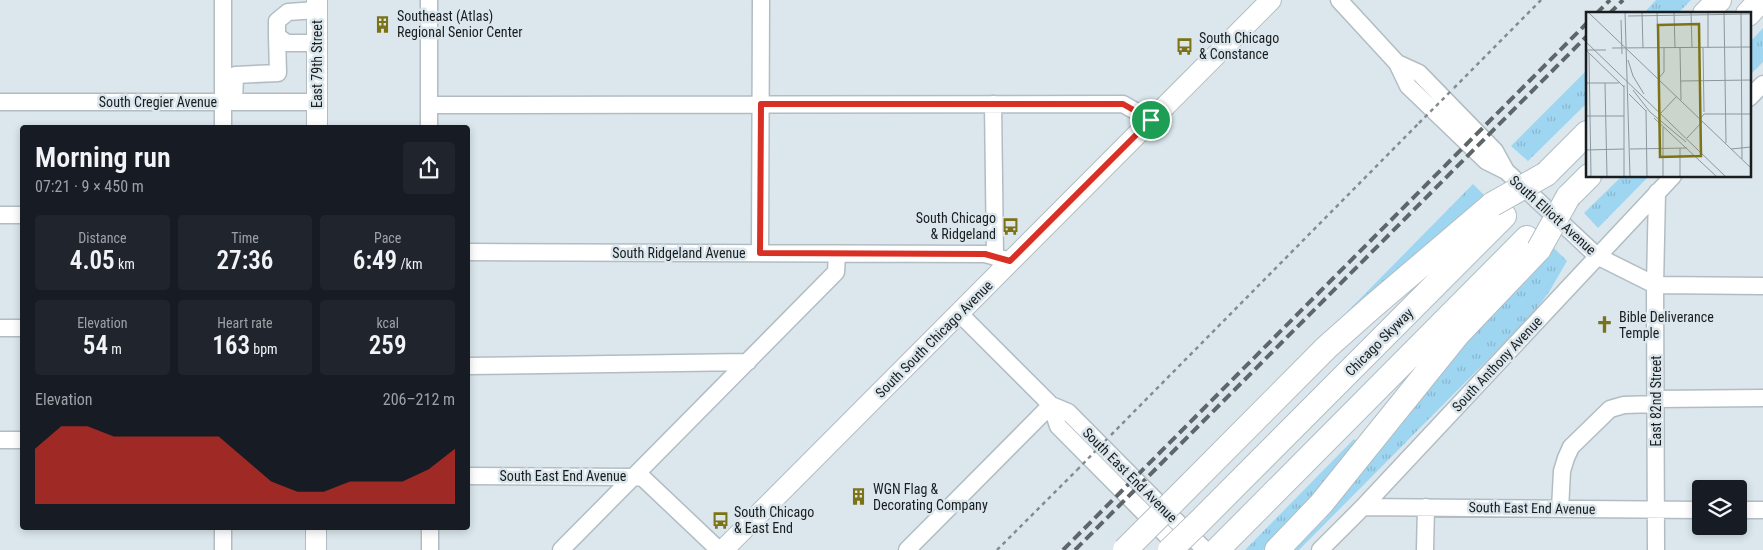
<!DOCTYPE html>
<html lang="en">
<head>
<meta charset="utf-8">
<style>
	:root { --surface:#171b24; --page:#20242c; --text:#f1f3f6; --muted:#9ea1a6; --accent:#d93025 }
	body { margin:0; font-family:"Roboto Condensed",sans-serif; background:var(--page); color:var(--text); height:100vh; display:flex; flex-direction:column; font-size:19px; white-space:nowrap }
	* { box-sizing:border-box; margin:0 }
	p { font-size:16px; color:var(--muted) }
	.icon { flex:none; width:28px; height:28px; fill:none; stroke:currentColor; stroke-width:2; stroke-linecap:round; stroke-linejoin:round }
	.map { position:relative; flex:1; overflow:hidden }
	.panel { position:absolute; left:20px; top:125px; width:450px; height:405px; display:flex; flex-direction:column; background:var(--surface); border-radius:5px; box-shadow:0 2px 8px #0003 }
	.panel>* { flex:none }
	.buttons { position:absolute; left:1692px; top:480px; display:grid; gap:10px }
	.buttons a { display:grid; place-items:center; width:55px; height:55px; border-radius:5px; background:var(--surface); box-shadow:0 2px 8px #0003; font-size:25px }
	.pin { position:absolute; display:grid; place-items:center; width:42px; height:42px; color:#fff; margin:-21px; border:2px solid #fff; border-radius:50%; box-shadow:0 1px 5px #0007 }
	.round { display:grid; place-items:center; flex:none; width:52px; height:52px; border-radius:5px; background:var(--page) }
	.overview { display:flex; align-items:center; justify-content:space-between; height:85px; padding:0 15px }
	h1 { font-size:28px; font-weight:600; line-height:38px }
	.metrics { display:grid; grid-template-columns:repeat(3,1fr); gap:8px; height:85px; padding:5px 15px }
	.metrics div { display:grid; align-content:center; border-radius:5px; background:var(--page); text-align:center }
	.metrics b { font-size:25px; font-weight:600 }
	.metrics small { font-size:14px; font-weight:400 }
	.metrics p { font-size:14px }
	.chart { height:140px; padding:10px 15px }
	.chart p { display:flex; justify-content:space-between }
	.chart svg { width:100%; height:90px; margin-top:5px; fill:var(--accent); opacity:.7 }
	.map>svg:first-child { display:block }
	.grass { fill:url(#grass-tufts) }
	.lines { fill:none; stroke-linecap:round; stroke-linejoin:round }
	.minor-casing { stroke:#b2bdc3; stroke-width:19 }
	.major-casing { stroke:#b2bdc3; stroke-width:22 }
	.highway-casing { stroke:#b2bdc3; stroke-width:26 }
	.path { stroke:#848c90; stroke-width:2.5; stroke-dasharray:4 4; stroke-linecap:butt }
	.minor { stroke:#fff; stroke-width:16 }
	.major { stroke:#fff; stroke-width:20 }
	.highway { stroke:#fff; stroke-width:24 }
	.rail { stroke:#5f6669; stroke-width:4; stroke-dasharray:10 5; stroke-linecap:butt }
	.highway-bridge-casing { stroke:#b2bdc3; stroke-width:26; stroke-linecap:butt }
	.path-bridge { stroke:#848c90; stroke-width:2.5; stroke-dasharray:4 4; stroke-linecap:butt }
	.highway-bridge { stroke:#fff; stroke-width:24 }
	.route-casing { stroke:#fff; stroke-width:10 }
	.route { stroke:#d93025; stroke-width:6 }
	.labels { text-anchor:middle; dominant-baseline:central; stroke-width:5; stroke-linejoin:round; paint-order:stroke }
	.poi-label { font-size:14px; fill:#191d1f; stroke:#dbe7ed; text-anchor:start }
	.street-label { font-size:14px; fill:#191d1f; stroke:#dbe7ed }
	.inset-road { fill:none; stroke:#8d969b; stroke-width:1 }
	.view { fill:#7b7315; fill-opacity:0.15; stroke:#7b7315; stroke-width:2.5 }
	.inset-edge { fill:none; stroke:#191d1f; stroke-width:2.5 }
</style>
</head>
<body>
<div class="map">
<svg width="1763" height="550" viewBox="0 0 1763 550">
	<defs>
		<pattern id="grass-tufts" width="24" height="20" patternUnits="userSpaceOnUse" patternTransform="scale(1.25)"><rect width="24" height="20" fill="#9ed5f1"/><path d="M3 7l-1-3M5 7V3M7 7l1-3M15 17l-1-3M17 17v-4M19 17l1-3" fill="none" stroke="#88b6ce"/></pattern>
	</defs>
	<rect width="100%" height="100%" fill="#dbe7ed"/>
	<path class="grass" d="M1656 0H1691L1677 14H1643Z
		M1763 28V62L1749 76V43Z
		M1587 70V103L1528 161 1511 146Z
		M1622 176H1649L1598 228 1584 213Z
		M1473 184 1489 200 1348 314 1347 312Z
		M1552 246 1567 261 1549 292 1530 317 1299 550H1294L1326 518 1324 516 1454 352Z
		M1354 439 1358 442 1314 497 1263 550H1245Z"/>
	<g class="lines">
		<defs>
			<path id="minor" d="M223 0V128
				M1339 0 1397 63 1408 86 1486 161 1506 171 1597 256 1655 285 1763 286
				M317 43H287L277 36V21L288 12 317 10
				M1397 63 1419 73 1495 151 1506 171
				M1749 98 1763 84
				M0 102H317
				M234 102 235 75 278 73 277 36
				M993 104 995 257
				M429 105 1123 104 1151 120
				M429 128V0
				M0 215H22
				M468 252 985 254 1011 261
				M760 253 761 0
				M959 313 1051 405 1068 412 1205 550
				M0 328H22
				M468 366 748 362
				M1656 399 1763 398
				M1051 405 1058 426 1181 550
				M0 440H22
				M468 476 634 477 643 478 719 550
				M1363 507 1701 510
				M1560 509 1562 471 1566 458 1571 447 1610 409 1624 405 1656 404
				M1739 510H1763
				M430 528V550
				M223 550V528
				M561 550 836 272 837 254
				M907 550 1051 405
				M1320 550 1363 507 1673 176
				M1425 550 1426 507
				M1656 550 1655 285 1657 192"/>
			<path id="major" d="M317 128V0
				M316 550V528
				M723 550 1271 0"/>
			<path id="highway" d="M1705 14 1719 0
				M1748 14 1761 0
				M1546 174 1587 133
				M1568 197 1589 176
				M1172 503 1327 347 1372 307 1493 204
				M1196 525 1504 216
				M1217 550 1527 238
				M1277 550 1321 504 1458 334 1539 249"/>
		</defs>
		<use href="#minor" class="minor-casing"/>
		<use href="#major" class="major-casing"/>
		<use href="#highway" class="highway-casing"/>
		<path class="path" d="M1454 88 1541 0
			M1111 435 1419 123
			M997 550 1077 470"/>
		<use href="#minor" class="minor"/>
		<use href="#major" class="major"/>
		<use href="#highway" class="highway"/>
		<path class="rail" d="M1596 14 1610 0
			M1609 14 1623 0
			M1063 550 1587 23
			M1075 550 1587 36"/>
		<defs>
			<path id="highway-bridge" d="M1493 204 1546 174
				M1539 249 1568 197
				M1125 550 1172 503
				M1170 550 1196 525"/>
		</defs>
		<use href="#highway-bridge" class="highway-bridge-casing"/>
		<path class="path-bridge" d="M1419 123 1453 89
			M1077 470 1107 439"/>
		<use href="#highway-bridge" class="highway-bridge"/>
	</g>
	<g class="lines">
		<defs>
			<path id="route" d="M761 104H1123L1151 120 1010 261 985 254 760 253Z"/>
		</defs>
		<use href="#route" class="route-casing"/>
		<use href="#route" class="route"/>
	</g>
	<defs>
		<symbol id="building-bare" viewBox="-9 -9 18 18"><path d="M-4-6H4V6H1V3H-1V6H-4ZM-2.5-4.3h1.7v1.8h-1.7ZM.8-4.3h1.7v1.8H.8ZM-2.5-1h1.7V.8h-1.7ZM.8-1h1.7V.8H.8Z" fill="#7b7315" stroke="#dbe7ed" stroke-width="2.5" paint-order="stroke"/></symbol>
		<symbol id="bus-bare" viewBox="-9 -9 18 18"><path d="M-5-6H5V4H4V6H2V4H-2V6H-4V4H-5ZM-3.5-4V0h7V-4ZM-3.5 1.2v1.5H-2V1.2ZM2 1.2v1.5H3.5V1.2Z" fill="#7b7315" stroke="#dbe7ed" stroke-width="2.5" paint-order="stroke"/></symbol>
		<symbol id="church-bare" viewBox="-9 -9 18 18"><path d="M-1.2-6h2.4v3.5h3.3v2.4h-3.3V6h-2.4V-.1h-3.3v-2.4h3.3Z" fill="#7b7315" stroke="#dbe7ed" stroke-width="2.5" paint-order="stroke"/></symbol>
	</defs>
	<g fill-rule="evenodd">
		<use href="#building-bare" x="370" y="12" width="25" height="25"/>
		<use href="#bus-bare" x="1172" y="34" width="25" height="25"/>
		<use href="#bus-bare" x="998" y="214" width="25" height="25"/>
		<use href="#church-bare" x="1592" y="312" width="25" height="25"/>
		<use href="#building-bare" x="846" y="484" width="25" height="25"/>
		<use href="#bus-bare" x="708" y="508" width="25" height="25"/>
	</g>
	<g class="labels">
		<g class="poi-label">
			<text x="397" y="16">Southeast (Atlas)<tspan x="397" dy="16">Regional Senior Center</tspan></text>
			<text x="1199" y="38">South Chicago<tspan x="1199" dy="16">&amp; Constance</tspan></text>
			<text x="996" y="218" text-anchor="end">South Chicago<tspan x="996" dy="16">&amp; Ridgeland</tspan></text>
			<text x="1619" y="317">Bible Deliverance<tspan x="1619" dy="16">Temple</tspan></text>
			<text x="873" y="489">WGN Flag &amp;<tspan x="873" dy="16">Decorating Company</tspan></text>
			<text x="734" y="512">South Chicago<tspan x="734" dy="16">&amp; East End</tspan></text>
		</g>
		<g class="street-label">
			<text transform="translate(317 64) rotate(-90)">East 79th Street</text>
			<text x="158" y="102">South Cregier Avenue</text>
			<text transform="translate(1553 215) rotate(42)">South Elliott Avenue</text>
			<text x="679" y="253">South Ridgeland Avenue</text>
			<text transform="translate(934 339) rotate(-45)">South South Chicago Avenue</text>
			<text transform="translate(1379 342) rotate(-45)">Chicago Skyway</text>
			<text transform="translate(1497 364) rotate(-47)">South Anthony Avenue</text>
			<text transform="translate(1656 401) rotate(-90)">East 82nd Street</text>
			<text transform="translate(1130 475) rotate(45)">South East End Avenue</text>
			<text x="563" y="476">South East End Avenue</text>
			<text transform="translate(1532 508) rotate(1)">South East End Avenue</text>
		</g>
	</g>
	<g transform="translate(1586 12)">
		<rect width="165" height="165" fill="#dbe7ed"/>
		<path class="inset-road" d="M2 0 165 156M39 0 44 165M56 0 57 36M71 0 72 36M88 0 89 36M105 0 106 36M122 0V36M138 0 140 131M155 0 156 147M42 4 165 2M35 8 36 42M0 30 140 165M26 36 165 35M94 36 95 88M117 36 118 100M0 38H20M1 39 38 75M3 41 5 165M42 48 47 64 58 82M72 67 78 60V36M95 69 165 68M0 71H33M19 71 21 165M47 78 64 100 100 130M43 82 60 99M60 98 61 165M75 101 90 85M0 104H38M68 106 131 165M114 107 118 102H165M77 115V165M101 126 116 110M94 136V165M44 137 101 136M145 137 165 135M0 138 38 137M38 165V73"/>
		<path class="view" d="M113 12 115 144 74 145 72 13Z"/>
		<rect width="165" height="165" class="inset-edge"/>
	</g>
</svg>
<div class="buttons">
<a><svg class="icon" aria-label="layers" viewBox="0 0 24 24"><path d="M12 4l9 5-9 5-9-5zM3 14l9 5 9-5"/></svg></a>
</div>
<div class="pin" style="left:1151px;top:120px;background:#1e9e55"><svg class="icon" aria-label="arrive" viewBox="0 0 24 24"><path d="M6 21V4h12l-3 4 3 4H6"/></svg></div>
<section class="panel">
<div class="overview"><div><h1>Morning run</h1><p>07:21 · 9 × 450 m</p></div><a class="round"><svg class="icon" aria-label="share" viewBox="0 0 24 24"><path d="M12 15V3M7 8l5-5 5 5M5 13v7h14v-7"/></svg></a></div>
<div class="metrics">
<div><p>Distance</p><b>4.05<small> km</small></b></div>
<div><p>Time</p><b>27:36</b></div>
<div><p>Pace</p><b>6:49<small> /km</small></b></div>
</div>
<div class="metrics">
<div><p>Elevation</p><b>54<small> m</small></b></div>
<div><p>Heart rate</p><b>163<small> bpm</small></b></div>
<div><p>kcal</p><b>259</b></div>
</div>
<div class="chart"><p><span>Elevation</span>206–212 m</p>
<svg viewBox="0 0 160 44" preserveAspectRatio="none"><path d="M0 44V17L10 6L20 6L30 11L40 11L50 11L60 11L70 11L80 22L90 33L100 38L110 38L120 33L130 33L140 33L150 27L160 17V44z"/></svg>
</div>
</section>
</div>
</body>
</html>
